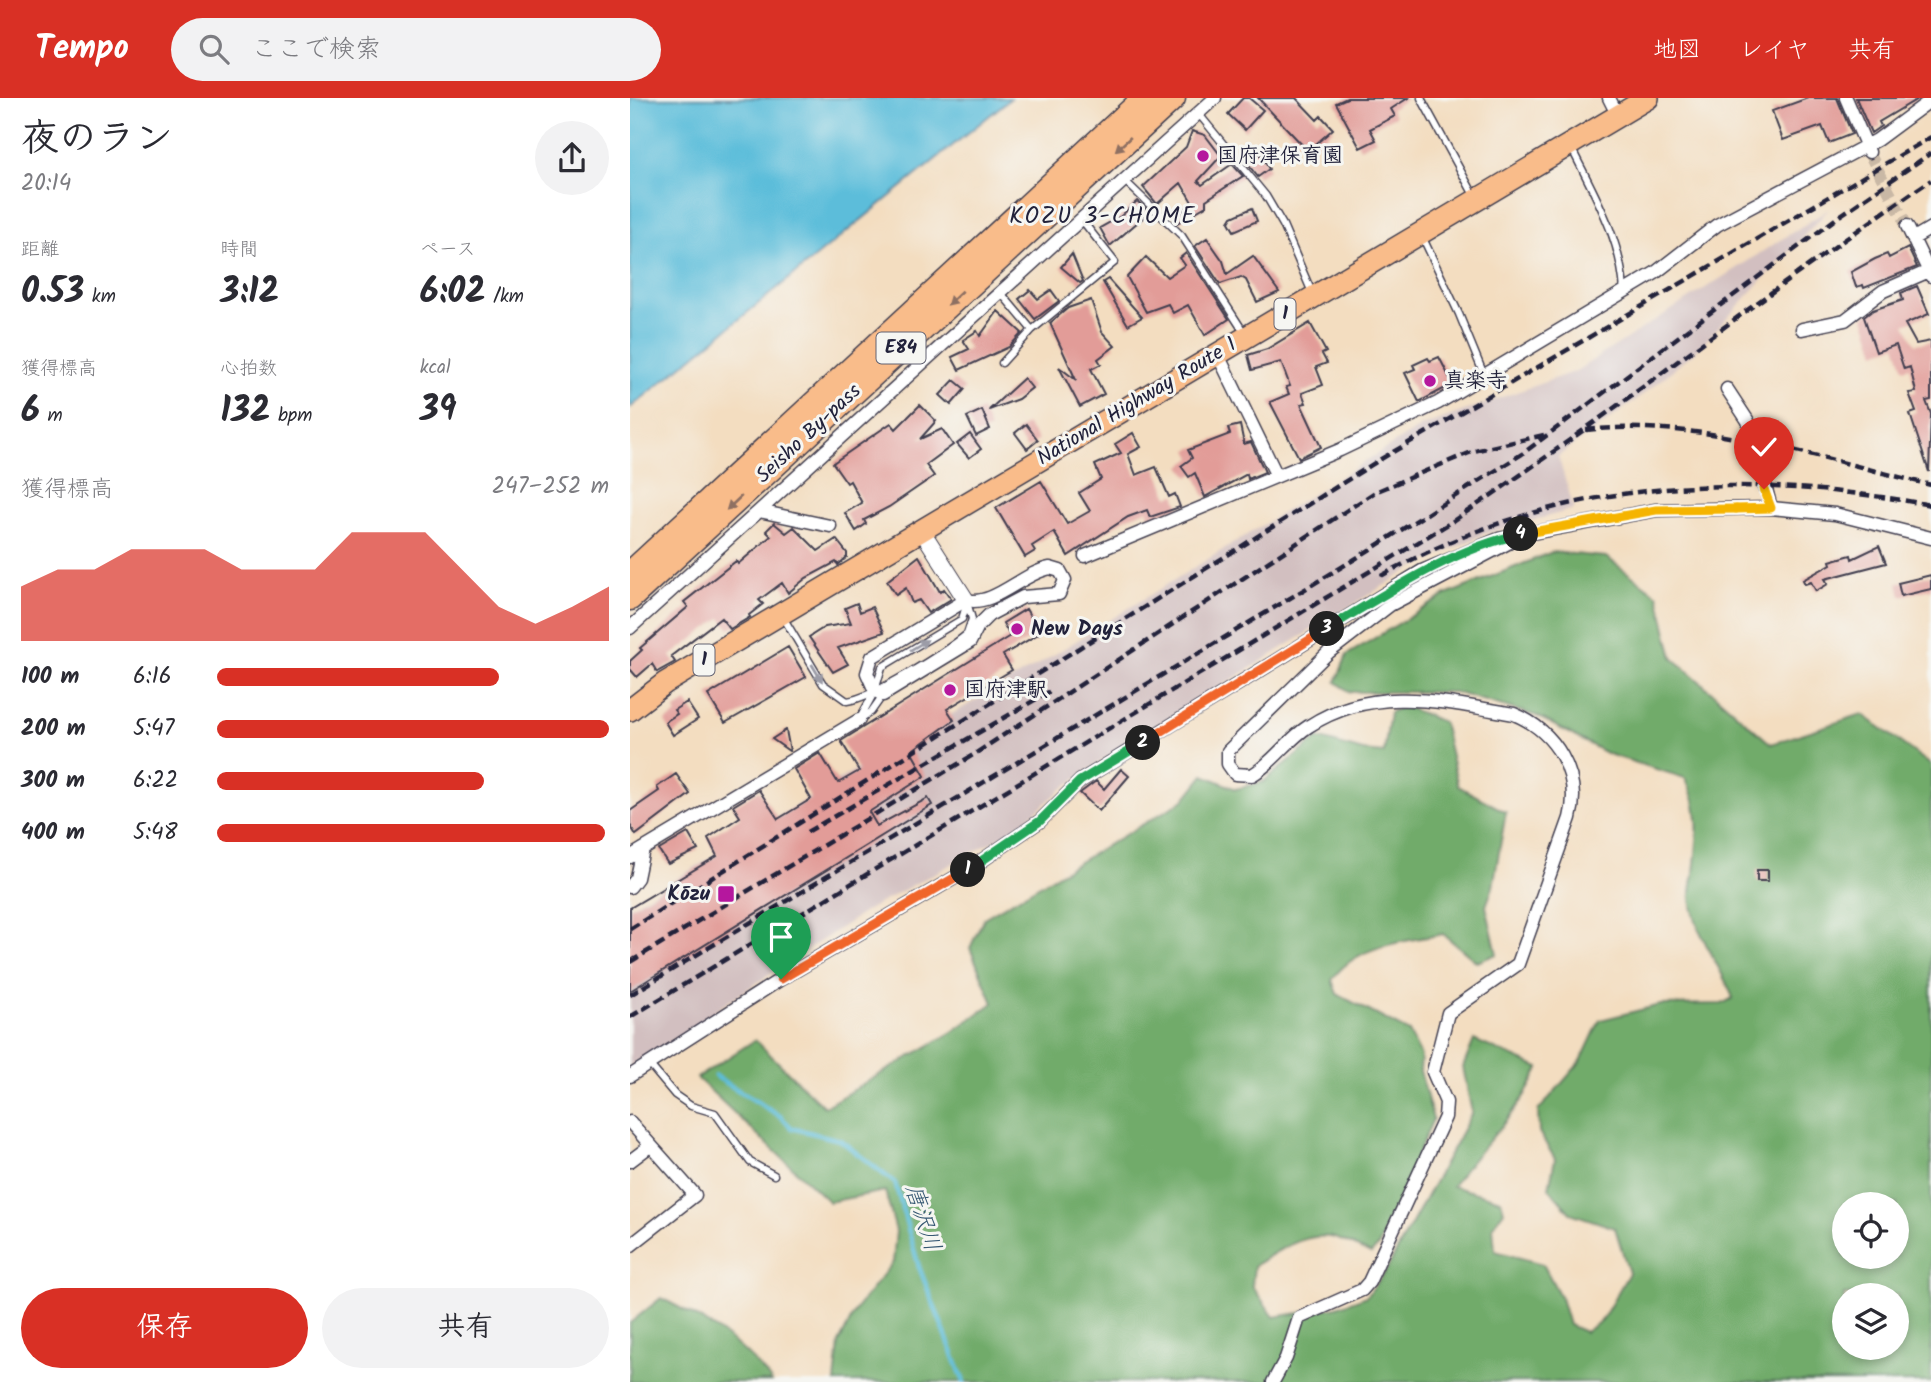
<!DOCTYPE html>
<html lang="ja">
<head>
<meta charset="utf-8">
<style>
	:root { --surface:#fff; --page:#f2f2f3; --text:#2b2b33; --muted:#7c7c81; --accent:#d93025 }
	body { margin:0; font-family:Kalam,"Klee One",sans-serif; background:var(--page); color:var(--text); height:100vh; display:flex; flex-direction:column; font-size:26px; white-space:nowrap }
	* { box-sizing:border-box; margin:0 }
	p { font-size:23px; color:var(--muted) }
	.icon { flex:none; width:38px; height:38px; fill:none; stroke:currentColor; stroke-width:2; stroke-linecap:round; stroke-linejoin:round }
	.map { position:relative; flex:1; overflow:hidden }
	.panel { display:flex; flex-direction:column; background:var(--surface); width:630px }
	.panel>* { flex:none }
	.tools { position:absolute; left:1202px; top:1094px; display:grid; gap:14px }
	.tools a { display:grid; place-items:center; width:77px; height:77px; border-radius:50%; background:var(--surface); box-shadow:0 4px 10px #0003; font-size:35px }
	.pin { position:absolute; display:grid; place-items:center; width:60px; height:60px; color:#fff; margin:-72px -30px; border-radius:50% 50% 50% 0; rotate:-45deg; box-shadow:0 0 7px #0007 }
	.pin .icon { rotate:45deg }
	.km { position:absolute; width:35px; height:35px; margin:-18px; border-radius:50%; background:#222; color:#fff; font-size:19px; line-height:35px; text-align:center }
	.round { display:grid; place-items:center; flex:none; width:74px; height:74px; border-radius:37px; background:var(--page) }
	.overview { display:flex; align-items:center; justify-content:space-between; height:119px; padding:0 21px }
	h1 { font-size:38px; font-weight:800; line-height:52px }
	.stats { display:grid; grid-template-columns:repeat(3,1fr); gap:10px; height:119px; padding:7px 21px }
	.stats div { display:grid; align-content:center }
	.stats b { font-size:35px; font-weight:800 }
	.stats small { font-size:19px; font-weight:400 }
	.stats p { font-size:19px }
	.chart { height:196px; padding:14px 21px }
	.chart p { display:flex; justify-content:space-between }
	.chart svg { width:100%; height:126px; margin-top:7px; fill:var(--accent); opacity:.7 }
	.button { display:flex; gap:14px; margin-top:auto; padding:14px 21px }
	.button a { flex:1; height:80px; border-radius:42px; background:var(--accent); color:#fff; font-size:28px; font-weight:800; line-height:80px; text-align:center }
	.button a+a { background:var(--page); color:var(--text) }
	ul { padding:0 21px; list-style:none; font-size:23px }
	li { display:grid; grid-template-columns:112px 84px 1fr; align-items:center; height:52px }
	li i { height:18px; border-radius:9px; background:var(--accent) }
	header { display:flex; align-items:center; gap:42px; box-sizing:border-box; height:98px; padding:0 35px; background:var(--accent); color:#fff }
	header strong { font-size:33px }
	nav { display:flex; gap:38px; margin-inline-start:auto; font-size:24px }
	.search { width:490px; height:63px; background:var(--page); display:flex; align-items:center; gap:18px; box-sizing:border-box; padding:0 24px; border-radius:38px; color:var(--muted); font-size:26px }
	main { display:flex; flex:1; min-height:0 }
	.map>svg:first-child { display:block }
	.industrial { fill:#d2bfc0 }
	.forest { fill:#71ab6b; stroke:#4a6653; stroke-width:2; fill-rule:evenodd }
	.water { fill:#5cbdda; stroke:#3f708a; stroke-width:2 }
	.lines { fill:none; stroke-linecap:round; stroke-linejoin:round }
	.stream { stroke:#5cbdda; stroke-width:4.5 }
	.building { fill:#e29c98 }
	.minor-tunnel { stroke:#c9b8a5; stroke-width:12; stroke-dasharray:12 6; stroke-linecap:butt }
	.service-casing { stroke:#413e4f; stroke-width:9 }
	.minor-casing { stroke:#413e4f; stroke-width:15 }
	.tertiary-casing { stroke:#413e4f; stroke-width:18 }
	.trunk-casing { stroke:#413e4f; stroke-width:24 }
	.motorway-casing { stroke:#413e4f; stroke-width:27 }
	.service { stroke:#fff; stroke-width:6 }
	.minor { stroke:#fff; stroke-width:12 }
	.tertiary { stroke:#fff; stroke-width:16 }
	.trunk { stroke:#f9bc8a; stroke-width:21 }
	.motorway { stroke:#f9bc8a; stroke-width:24 }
	.rail { stroke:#22223b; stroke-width:4.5; stroke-dasharray:10 5; stroke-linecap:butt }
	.oneway { fill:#8e6f62 }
	.oneway2 { fill:#9c9ca7 }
	.split-1-casing { stroke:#fff; stroke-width:14 }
	.split-2-casing { stroke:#fff; stroke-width:14 }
	.split-3-casing { stroke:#fff; stroke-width:14 }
	.split-4-casing { stroke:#fff; stroke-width:14 }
	.split-5-casing { stroke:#fff; stroke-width:14 }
	.split-6-casing { stroke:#fff; stroke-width:14 }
	.split-1 { stroke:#f0652b; stroke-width:9 }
	.split-2 { stroke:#22a559; stroke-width:9 }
	.split-3 { stroke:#f0652b; stroke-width:9 }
	.split-4 { stroke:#22a559; stroke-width:9 }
	.split-5 { stroke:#f5b400; stroke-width:9 }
	.split-6 { stroke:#f5b400; stroke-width:9 }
	.poi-dot { fill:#b5179e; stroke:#f6f6f2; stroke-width:2.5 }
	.labels { text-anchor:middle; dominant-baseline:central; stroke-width:6; stroke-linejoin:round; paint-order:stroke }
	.shield { fill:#f6f6f2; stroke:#626272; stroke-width:2 }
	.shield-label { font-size:19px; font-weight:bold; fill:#22223b }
	.poi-label { font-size:21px; font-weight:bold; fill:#22223b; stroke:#f6f6f2; text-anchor:start }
	.street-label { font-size:21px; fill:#22223b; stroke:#f6f6f2 }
	.neighbourhood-label { font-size:23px; letter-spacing:2px; fill:#22223b; stroke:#f6f6f2 }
	.water-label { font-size:23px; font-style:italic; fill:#365873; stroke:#f6f6f2 }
</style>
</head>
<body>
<header>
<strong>Tempo</strong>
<div class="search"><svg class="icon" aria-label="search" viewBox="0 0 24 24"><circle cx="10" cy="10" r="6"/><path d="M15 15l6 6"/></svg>ここで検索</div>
<nav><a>地図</a><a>レイヤ</a><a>共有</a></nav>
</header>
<main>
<section class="panel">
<div class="overview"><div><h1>夜のラン</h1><p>20:14</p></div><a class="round"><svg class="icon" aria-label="share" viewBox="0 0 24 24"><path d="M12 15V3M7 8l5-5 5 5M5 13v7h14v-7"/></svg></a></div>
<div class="stats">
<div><p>距離</p><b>0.53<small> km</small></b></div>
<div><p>時間</p><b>3:12</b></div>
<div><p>ペース</p><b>6:02<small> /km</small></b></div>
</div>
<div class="stats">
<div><p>獲得標高</p><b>6<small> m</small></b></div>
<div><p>心拍数</p><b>132<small> bpm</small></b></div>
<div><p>kcal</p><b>39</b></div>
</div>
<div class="chart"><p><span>獲得標高</span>247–252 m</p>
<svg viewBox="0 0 160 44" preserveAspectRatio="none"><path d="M0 44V25L10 19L20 19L30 12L40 12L50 12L60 19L70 19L80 19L90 6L100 6L110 6L120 19L130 32L140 38L150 32L160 25V44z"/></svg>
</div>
<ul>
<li><b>100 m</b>6:16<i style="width:72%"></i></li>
<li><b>200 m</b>5:47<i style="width:100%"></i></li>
<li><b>300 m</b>6:22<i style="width:68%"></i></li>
<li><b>400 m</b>5:48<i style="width:99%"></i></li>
</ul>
<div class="button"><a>保存</a><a>共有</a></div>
</section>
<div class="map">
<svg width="1301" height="1284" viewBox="0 0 1301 1284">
	<rect width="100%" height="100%" fill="#f6f6f2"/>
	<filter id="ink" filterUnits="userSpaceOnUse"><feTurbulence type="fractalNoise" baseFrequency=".0143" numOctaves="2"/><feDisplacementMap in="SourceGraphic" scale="14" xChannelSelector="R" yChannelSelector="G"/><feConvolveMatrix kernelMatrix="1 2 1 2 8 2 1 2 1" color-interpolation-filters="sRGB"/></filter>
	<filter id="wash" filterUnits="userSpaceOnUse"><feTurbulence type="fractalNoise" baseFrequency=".00686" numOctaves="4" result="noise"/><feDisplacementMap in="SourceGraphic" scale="28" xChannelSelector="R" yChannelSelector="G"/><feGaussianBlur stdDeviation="1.57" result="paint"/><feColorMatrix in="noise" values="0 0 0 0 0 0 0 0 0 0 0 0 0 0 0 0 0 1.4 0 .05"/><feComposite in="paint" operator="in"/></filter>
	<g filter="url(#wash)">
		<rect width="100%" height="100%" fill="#f3ddc0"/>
		<path class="industrial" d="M1199 111 1067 252 1005 303 928 358 944 411 854 436 779 472 486 653 437 687 384 732 239 811 77 918 72 925 0 968V809L223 673 414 563 792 328 946 273Z"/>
		<path class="forest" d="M922 454 976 459 1028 497 1043 560 1141 646 1232 616 1301 667V1284H205L209 1245 226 1211 263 1164 266 1133 255 1093 199 1104 67 980 125 942 194 1009 322 934 363 905 340 850 354 820 554 702 574 677 606 691 633 684 688 640 733 653 754 655 760 614 774 608 813 624 828 688 876 714 863 789 856 808 867 856 847 864 813 836C775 844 726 846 702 882L707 896 779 934 791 958 790 973 803 1021 749 1147 741 1156C728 1150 713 1141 700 1139 673 1135 645 1154 624 1168L622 1188 644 1219 707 1209 737 1198 757 1171 842 1015 833 969 844 942 909 970C891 1014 850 1049 822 1088L871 1102 874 1113 863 1128 865 1153 913 1166 931 1200 939 1227 955 1234 972 1222 999 1175 985 1130 940 1115 919 1090 925 1061 909 1034 908 1013 951 963 970 922 1030 907 1092 906 1103 900C1090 866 1065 837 1061 801 1060 793 1063 783 1064 774 1068 740 1072 711 1055 680L978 656 907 618 824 594H720L706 584 717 557 816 497ZM1214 1106H1267V1158H1214ZM1214 1197H1267V1250H1214Z
			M31 1200C73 1221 114 1245 142 1284H0V1225Z"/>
		<path class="water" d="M0 0H381L0 310Z"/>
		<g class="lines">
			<path class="stream" d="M85 978 150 1018 162 1030 210 1042 265 1085 289 1169 334 1284"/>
		</g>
		<g id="blocks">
			<path class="building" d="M613 0H619L633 12 615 32 598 16Z
				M628 0H666L687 22 691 18 703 31 678 53Z
				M717 0H778L761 11 765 18 740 31 746 42 730 50 706 5Z
				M1178 0H1207L1222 36 1199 45 1192 28 1153 42 1142 13Z
				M1226 0H1289L1249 24 1251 28 1241 35Z
				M562 33 575 37 591 58 568 83 572 87 602 66 613 78 576 102V108L547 125 544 122 562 104 551 85 527 106 513 89 556 49Z
				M626 49 639 71 628 79 612 59Z
				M507 103 518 113 516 117 480 148 470 130 491 118Z
				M622 110 627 123 604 133 599 124 602 119Z
				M577 140 593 163 597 176 623 158 649 194 627 204 616 182 611 179 590 186 565 148Z
				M1278 150 1287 169 1234 190 1233 187 1226 189 1221 174 1245 161 1257 156 1259 160Z
				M556 155 599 221 575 237 558 207 543 215 538 206 516 214 497 179 516 159 537 179 555 167 550 160Z
				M442 156 453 183 450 185 431 169Z
				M478 181 512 219 498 227 473 184Z
				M1287 188 1299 216 1275 226 1286 246 1301 243V302L1296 303 1301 316 1299 374 1280 316 1286 314 1279 295 1286 294 1280 269 1274 271 1266 247 1246 254 1234 219 1243 212 1273 202 1271 195Z
				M400 192 408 201 421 192 429 203 405 221 389 201Z
				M461 202 472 234 485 248 468 261 471 266 461 271 474 296 450 309 429 269 446 282 420 225 438 210Z
				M368 213 392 235 379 249 329 272 322 259 339 251 333 242 347 233 350 238Z
				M680 225 696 254 692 256 697 265 686 269 693 287 672 295 676 305 671 306 691 349 669 360 640 304 659 296 656 289 660 288 651 264 622 272 618 257 637 251Z
				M809 259 823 286 789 304 775 275 785 271 783 267 798 260 800 263Z
				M394 280 402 290 388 301 359 312Z
				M324 282 335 291 321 307 310 297Z
				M290 307 306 323 290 341 312 331 323 347 296 367 304 378 259 409 234 422 236 426 226 433 215 415 232 405 220 383 217 385 203 365 261 325 266 331Z
				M352 312 360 331 346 338 337 319Z
				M396 326 408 342 397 351 385 335Z
				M610 327 614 346 621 344 635 374 618 381 617 376 575 399 565 375 559 379 551 368 562 360 558 352 600 336 598 330Z
				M503 335 511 349 498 356 506 377 526 369 539 399 545 396 550 409 520 419 517 412 498 419 438 458 424 434 402 448 405 453 395 459 366 410 411 383 437 426 460 413 449 395 471 381 465 367 491 355 485 346Z
				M340 336 351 351 339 360 327 346Z
				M144 425 156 435 164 429 188 453 206 441 217 455V459L208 467 206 464 176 480 158 495 152 485 129 502 133 506 119 517 120 519 100 531 91 520 41 558 45 564 27 574 22 566 7 579 0 571V563L12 552 10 550 58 509 54 504 106 463 108 466 141 438 136 433Z
				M1249 448 1256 465 1195 481 1198 486 1186 493 1181 484 1175 486 1173 482 1201 466 1200 463 1221 457 1222 461Z
				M289 458 310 494 314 491 321 501 298 515 289 502 282 505 276 490 266 497 257 483Z
				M1301 477V491L1271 498 1268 485Z
				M227 505 230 514 242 509 254 534 208 550 218 566 203 574 179 539 195 529 221 525 215 510Z
				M396 511 410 535 373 557 382 572 317 611 324 622 281 653 295 678 239 714 247 728 298 700 302 707 0 893V810L87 758 78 740 110 719 103 708 129 692 148 721 181 701 164 671 190 655 208 685 229 673 211 643 380 538 373 525Z
				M158 549 176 579 95 625 78 597Z
				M57 604 68 621 43 637 35 624 47 616 44 612Z
				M156 632 160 653H159L142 641Z
				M491 671 499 678 469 713 450 695 466 683 474 691Z
				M46 676 60 696 6 737 0 727V713L29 693 27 689Z
				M58 735 68 752 38 766 29 752Z
				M1127 772H1138V783H1127Z"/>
		</g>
	</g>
	<g filter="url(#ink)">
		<use href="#blocks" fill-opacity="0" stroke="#413e4f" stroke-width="2"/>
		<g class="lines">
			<path class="minor-tunnel" d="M1239 55 1277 128"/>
			<defs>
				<path id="service" d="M791 0 845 99
					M568 15 636 98 653 127 683 197
					M941 49C964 96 991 140 994 193
					M493 81 552 138 615 236
					M792 138 829 216 854 277
					M371 195 402 232
					M372 265 402 232 485 164 451 121
					M153 519 193 586 217 603C243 600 315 554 337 536L342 521 337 504
					M230 621 241 614 253 597
					M229 622 245 593 252 569 332 521 336 508
					M19 966 45 997 61 1008 85 1015 120 1064 144 1077"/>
				<path id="minor" d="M979 0 987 16
					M1216 0 1239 54
					M1277 128 1301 178
					M1284 140 1301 130
					M1172 231 1215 222 1253 193 1299 173
					M588 257 646 376
					M1097 291 1118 323 1141 410
					M129 413 200 428
					M455 458 710 352 808 305 1025 175 1087 127 1247 42 1301 2
					M420 470 430 473 435 482 429 496 393 499 359 517 348 528 340 544 253 597 245 593 237 575 242 559 336 502C364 509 392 475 420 470Z
					M0 530 585 0
					M0 759 229 622
					M0 789 7 780 13 751
					M0 978 151 881 338 772 410 723 450 683 792 473 869 441 1026 412 1141 410 1205 416 1301 440
					M0 1024 65 1097 0 1148
					M0 1063 20 1048
					M643 1284 656 1260 669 1220 732 1192 739 1184 815 1019 816 1004 803 974 818 915 888 866 940 720C952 676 925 633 884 616 814 604 743 586 679 628 658 641 643 665 622 677L605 676 598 666V653L699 554 760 507 899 434"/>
				<path id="tertiary" d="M292 433 336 502"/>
				<path id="trunk" d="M0 612 35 585 1018 0"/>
				<path id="motorway" d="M0 476 515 0
					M0 500 543 0"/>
			</defs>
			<use href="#service" class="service-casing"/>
			<use href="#minor" class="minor-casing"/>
			<use href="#tertiary" class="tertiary-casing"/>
			<use href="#trunk" class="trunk-casing"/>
			<use href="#motorway" class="motorway-casing"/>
			<use href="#service" class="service"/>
			<use href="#minor" class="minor"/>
			<use href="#tertiary" class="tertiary"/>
			<use href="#trunk" class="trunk"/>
			<use href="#motorway" class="motorway"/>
			<path class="rail" d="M956 332C1073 320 1189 360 1301 387
				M751 478C927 380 1106 372 1301 407
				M177 734 422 592
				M0 831 751 361 1301 39
				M0 864 343 657 745 394 844 353 914 337
				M0 897 725 461 892 356 1208 119 1301 55
				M0 919 820 425C984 316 1137 192 1301 82"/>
		</g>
		<defs><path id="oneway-solid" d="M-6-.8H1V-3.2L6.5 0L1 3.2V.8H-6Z" transform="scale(1.75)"/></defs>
		<g class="oneway">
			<use href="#oneway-solid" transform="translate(493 46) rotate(138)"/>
			<use href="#oneway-solid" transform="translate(325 200) rotate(137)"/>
			<use href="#oneway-solid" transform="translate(104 405) rotate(137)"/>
		</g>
		<g class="oneway2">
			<use href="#oneway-solid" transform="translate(289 547) rotate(-31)"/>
			<use href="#oneway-solid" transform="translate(187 575) rotate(59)"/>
		</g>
	</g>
	<g class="lines" filter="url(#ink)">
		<defs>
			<path id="split-1" d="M151 881 338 772"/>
			<path id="split-2" d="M338 772 410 723 450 683 513 645"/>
			<path id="split-3" d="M513 645 697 531"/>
			<path id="split-4" d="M697 531C759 494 820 452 891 436"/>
			<path id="split-5" d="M891 436 1026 412 1106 411"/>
			<path id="split-6" d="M1106 411 1141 410 1134 391"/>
		</defs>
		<use href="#split-1" class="split-1-casing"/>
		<use href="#split-2" class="split-2-casing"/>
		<use href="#split-3" class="split-3-casing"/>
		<use href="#split-4" class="split-4-casing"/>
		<use href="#split-5" class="split-5-casing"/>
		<use href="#split-6" class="split-6-casing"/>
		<use href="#split-1" class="split-1"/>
		<use href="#split-2" class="split-2"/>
		<use href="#split-3" class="split-3"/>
		<use href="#split-4" class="split-4"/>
		<use href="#split-5" class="split-5"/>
		<use href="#split-6" class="split-6"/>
	</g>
	<g class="poi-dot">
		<circle cx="573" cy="58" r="7"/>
		<circle cx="800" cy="283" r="7"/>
		<circle cx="387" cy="531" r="7"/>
		<circle cx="320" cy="592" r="7"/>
		<rect x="87" y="787" width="18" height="18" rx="3.5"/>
	</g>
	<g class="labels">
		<g class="shield">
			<rect x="644.5" y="200.5" width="21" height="31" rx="5"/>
			<rect x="246.5" y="234.5" width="49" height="31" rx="5"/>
			<rect x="63.5" y="546.5" width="21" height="31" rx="5"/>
		</g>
		<g class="shield-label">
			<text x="655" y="216">1</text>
			<text x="271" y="250">E84</text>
			<text x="74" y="562">1</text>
		</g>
		<g class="poi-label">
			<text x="587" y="58">国府津保育園</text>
			<text x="814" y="283">真楽寺</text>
			<text x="401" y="531">New Days</text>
			<text x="334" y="592">国府津駅</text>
			<text x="80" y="796" text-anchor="end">Kōzu</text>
		</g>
		<g class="street-label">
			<text transform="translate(507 304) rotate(-31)">National Highway Route 1</text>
			<text transform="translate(179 336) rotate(-43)">Seisho By-pass</text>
		</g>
		<g class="neighbourhood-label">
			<text x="473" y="119">KOZU 3-CHOME</text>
		</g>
		<g class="water-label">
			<text transform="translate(292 1120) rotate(72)">唐沢川</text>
		</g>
	</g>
</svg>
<div class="tools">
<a><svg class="icon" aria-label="locate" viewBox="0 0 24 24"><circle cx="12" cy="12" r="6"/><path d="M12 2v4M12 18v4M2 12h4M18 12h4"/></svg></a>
<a><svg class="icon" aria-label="layers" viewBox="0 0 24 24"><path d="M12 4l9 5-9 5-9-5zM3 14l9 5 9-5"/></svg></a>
</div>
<div class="pin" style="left:151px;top:881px;background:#1e9e55"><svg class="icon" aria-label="arrive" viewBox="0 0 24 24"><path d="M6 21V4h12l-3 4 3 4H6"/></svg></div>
<div class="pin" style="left:1134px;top:391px;background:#d93025"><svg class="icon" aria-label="check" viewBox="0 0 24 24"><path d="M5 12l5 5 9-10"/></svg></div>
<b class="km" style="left:338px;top:772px">1</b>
<b class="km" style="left:513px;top:645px">2</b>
<b class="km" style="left:697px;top:531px">3</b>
<b class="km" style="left:891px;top:436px">4</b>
</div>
</main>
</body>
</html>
